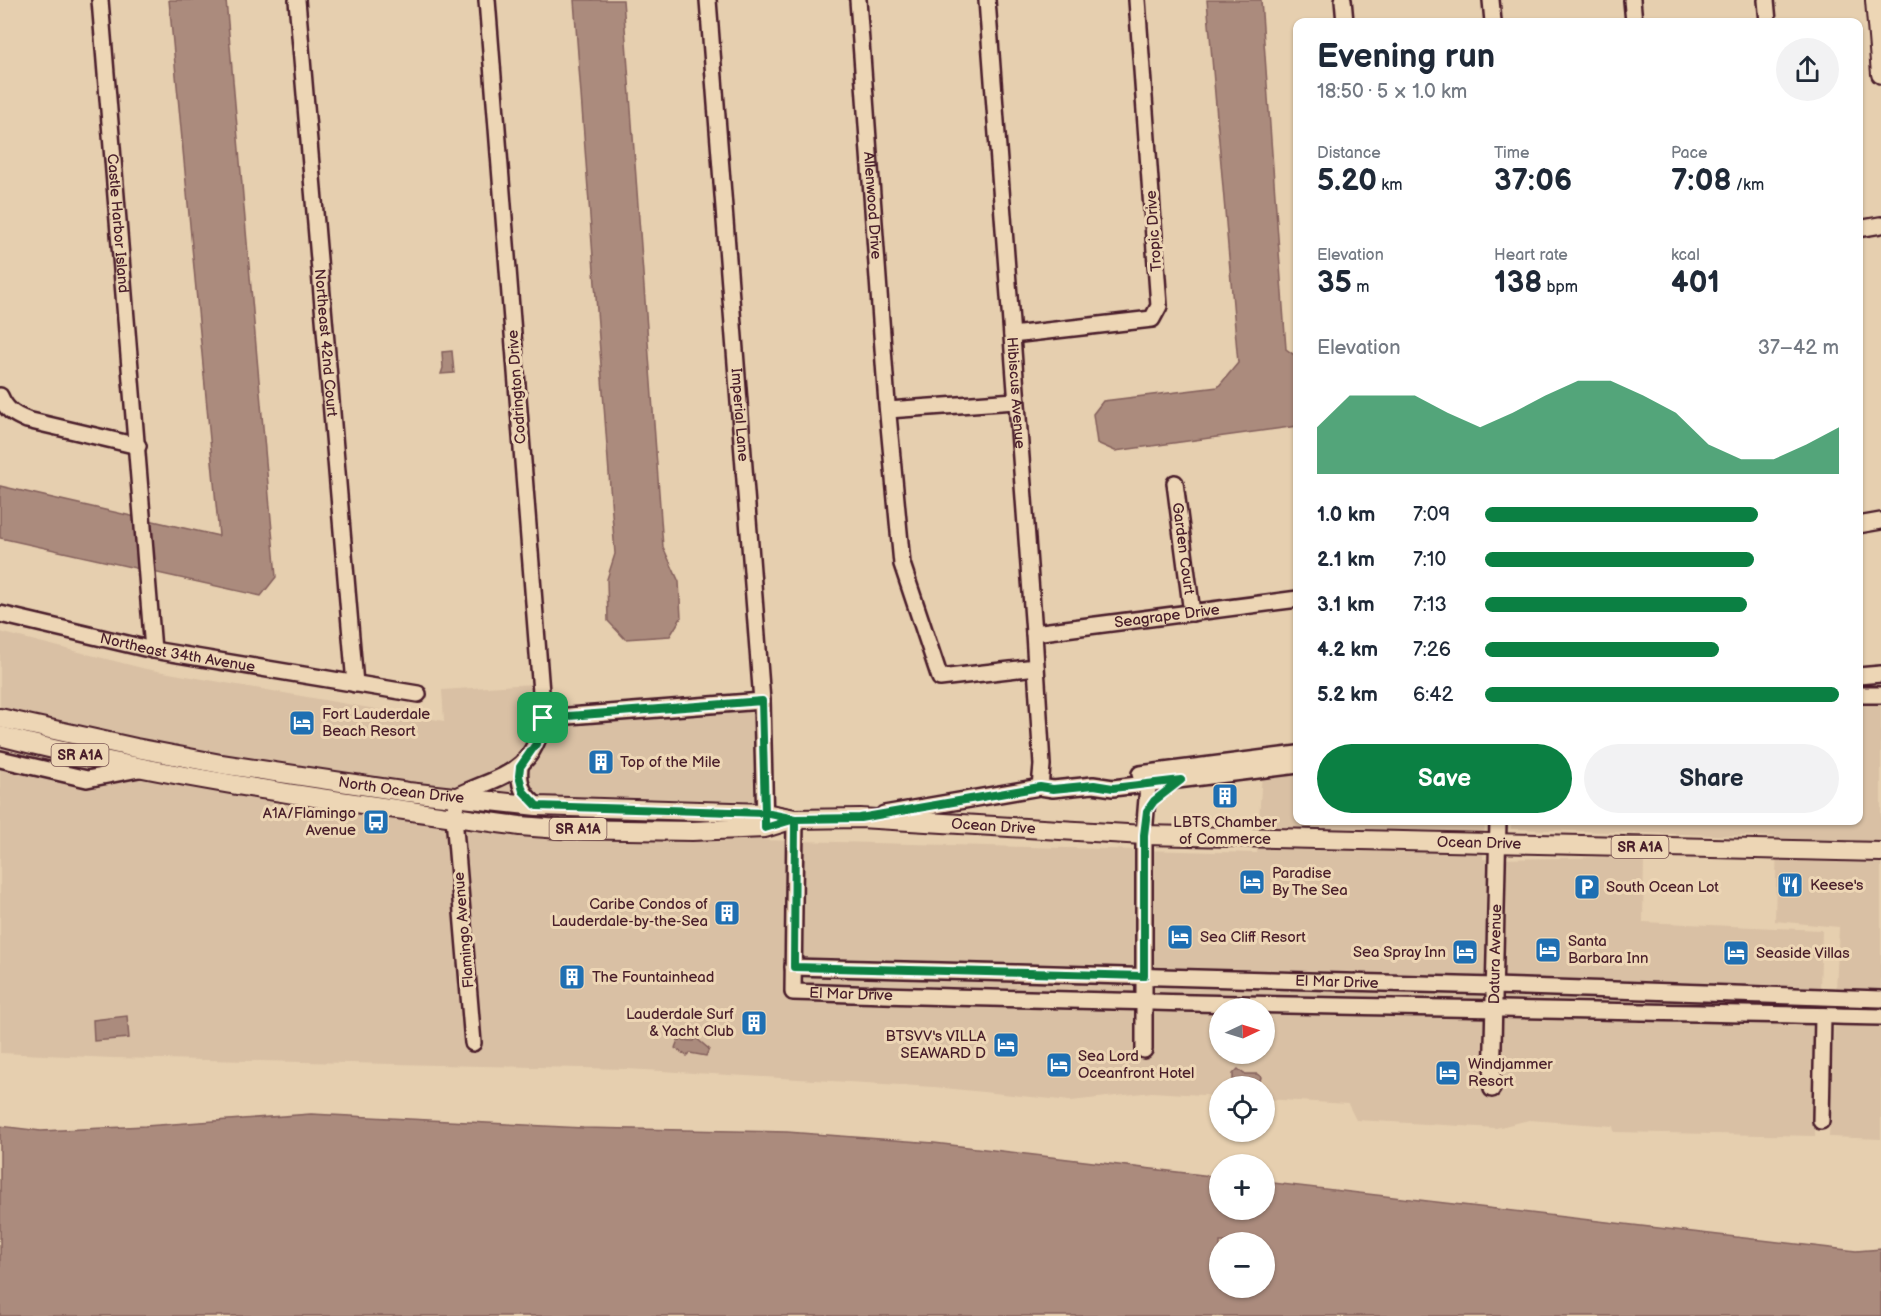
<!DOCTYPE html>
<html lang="en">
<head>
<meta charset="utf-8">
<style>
	:root { --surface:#fff; --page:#f2f2f3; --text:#1f2937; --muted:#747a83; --accent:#0b8043 }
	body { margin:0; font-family:"Balsamiq Sans",sans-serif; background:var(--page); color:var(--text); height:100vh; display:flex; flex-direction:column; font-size:22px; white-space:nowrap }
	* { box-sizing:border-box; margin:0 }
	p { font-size:20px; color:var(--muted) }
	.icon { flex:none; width:33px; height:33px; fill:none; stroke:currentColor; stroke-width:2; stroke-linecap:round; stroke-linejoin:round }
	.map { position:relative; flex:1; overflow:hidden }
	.side { position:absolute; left:1293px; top:18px; width:570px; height:807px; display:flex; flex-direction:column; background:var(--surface); border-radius:12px; box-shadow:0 2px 4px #0004 }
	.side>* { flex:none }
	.needle { width:39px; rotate:86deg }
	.controls { position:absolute; left:1209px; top:998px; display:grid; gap:12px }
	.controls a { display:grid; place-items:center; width:66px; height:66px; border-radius:50%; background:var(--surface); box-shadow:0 2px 4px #0004; font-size:30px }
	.pin { position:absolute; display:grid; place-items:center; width:51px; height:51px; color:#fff; margin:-26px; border-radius:12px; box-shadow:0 3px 9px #0006 }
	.round { display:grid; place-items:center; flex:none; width:63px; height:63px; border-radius:32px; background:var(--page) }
	.summary { display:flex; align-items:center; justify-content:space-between; height:102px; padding:0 24px }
	h1 { font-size:33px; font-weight:700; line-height:45px }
	.stats { display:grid; grid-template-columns:repeat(3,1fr); gap:9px; height:102px; padding:6px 24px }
	.stats div { display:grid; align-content:center }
	.stats b { font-size:30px; font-weight:700 }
	.stats small { font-size:16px; font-weight:400 }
	.stats p { font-size:16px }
	.chart { height:168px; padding:12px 24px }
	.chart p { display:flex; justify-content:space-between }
	.chart svg { width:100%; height:108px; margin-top:6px; fill:var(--accent); opacity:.7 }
	.button { display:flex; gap:12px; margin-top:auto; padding:12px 24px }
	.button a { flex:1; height:69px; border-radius:36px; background:var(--accent); color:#fff; font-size:24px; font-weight:700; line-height:69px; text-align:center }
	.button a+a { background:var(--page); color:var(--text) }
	ul { padding:0 24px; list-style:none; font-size:20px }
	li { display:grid; grid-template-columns:96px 72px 1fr; align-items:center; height:45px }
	li i { height:15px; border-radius:8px; background:var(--accent) }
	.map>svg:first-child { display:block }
	.built { fill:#d9c0a4; fill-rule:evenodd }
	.water { fill:#ab8b7d; stroke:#84605c; stroke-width:1.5; fill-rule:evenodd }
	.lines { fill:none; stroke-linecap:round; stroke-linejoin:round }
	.minor-casing { stroke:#4a1f2b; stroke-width:20 }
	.major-casing { stroke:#4a1f2b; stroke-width:22 }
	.minor { stroke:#edd6b5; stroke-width:15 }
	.major { stroke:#edd6b5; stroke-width:18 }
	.route-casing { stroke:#fff; stroke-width:12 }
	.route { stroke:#0b8043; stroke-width:8 }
	.labels { text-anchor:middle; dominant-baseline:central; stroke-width:6; stroke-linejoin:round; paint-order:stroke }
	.shield { fill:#edd6b5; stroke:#7b5654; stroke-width:1.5 }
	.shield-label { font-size:14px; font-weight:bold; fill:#4a1f2b }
	.street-label { font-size:15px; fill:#4a1f2b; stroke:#edd6b5 }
	.poi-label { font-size:15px; fill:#4a1f2b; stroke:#edd6b5; text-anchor:start }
</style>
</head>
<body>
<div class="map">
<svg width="1881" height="1316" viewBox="0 0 1881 1316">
	<rect width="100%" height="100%" fill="#e6cfaf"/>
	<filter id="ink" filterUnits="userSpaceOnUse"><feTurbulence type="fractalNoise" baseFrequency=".0167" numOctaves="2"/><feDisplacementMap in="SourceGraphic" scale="12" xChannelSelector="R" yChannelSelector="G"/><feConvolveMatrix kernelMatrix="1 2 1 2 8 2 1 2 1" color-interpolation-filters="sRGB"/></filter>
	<g filter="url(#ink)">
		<path class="built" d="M0 632 146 669 444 721 442 690 531 684 533 722 552 727 755 710 761 840 1257 853 1262 772 1297 769 1298 820 1485 821 1483 859 1644 857 1643 922 1822 930 1815 1136 1614 1132 1613 1126 1529 1120 1496 1128 1356 1120 1348 1104 1265 1099 1264 1086H1220L1219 1096 1152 1092 1071 1101 934 1087 627 1069 113 1058 0 1053ZM1220 1008H1264V1053H1220Z
			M1859 702 1881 703V1139L1829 1137 1839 927 1775 921 1777 837 1511 829V820H1858Z"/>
		<path class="water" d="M169 0H226L276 577 261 596 0 538V486L219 536Z
			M574 0H623L663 547 679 582 681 618 670 636 625 639 608 621 607 579 615 554Z
			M1207 0H1261L1286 349 1297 357V426L1115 451 1097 443 1093 414 1103 401 1218 387 1238 363Z
			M452 351 454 373 441 374 443 368 442 352Z
			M127 1016 129 1038 94 1041 93 1020Z
			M696 1038 709 1049 706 1056 690 1053 687 1056 675 1048 678 1040 694 1041Z
			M1238 1069 1244 1074H1257L1261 1077 1260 1081 1257 1084 1236 1083 1233 1080V1074Z
			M311 1114 583 1128 787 1132 934 1143 1219 1177 1220 1209H1264L1265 1182 1856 1251 1881 1249V1316H0V1126L41 1131 145 1126ZM1220 1242H1264V1287H1220Z"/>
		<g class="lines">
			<defs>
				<g id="minor">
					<path id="s1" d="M100 0 153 650"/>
					<path id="s2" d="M297 0 355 684"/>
					<path id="s3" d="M708 0 762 701 765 825"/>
					<path id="s4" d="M858 0 887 404 902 564 940 678 1036 667"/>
					<path id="s5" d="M987 0 1034 633 1042 765 1040 787"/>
					<path d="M1343 0 1345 22"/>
					<path d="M1491 0 1493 22"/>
					<path d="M1632 0 1634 22"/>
					<path d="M1766 0 1768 22"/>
					<path d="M1858 229 1881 225"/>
					<path d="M1012 335 1152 319 1159 306 1137 0"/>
					<path d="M0 396C6 410 13 414 27 420L138 446"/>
					<path d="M888 410 1015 401"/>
					<path id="s6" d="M1175 483 1192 613"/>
					<path d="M1858 525 1881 521"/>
					<path id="s7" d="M0 614 153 650 418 694"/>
					<path id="s8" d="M1034 633 1298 599"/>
					<path d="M1858 676 1881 674"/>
					<path d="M1858 695H1881"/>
					<path d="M543 718 762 701"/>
					<path d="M0 759 87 779 139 769"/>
					<path d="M520 767C518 785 523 795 537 806"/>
					<path d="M1140 774 1298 754"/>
					<path d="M884 814 1040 787 1053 789 1093 785 1113 788 1298 765"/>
					<path id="s9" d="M795 819 793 992C1156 1005 1519 1008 1881 1017"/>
					<path id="s10" d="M793 967 1494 986 1881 999"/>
					<path d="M473 1043 454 817 457 796C501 775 534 774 543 718L487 0"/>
					<path d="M1144 1050V835L1149 774"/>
					<path id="s11" d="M1492 1089 1498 820"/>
					<path d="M1821 1121 1823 1016"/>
				</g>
				<g id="major">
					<path d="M1875 0 1881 74"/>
					<path id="s12" d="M0 718 136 748 221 764 408 792 537 806 765 813 795 819 860 818 1144 835 1881 852"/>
					<path d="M0 736C171 780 346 802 520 826L560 829 692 831 765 828 791 820"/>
				</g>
			</defs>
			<use href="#minor" class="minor-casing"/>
			<use href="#major" class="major-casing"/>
			<use href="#minor" class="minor"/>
			<use href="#major" class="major"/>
		</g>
	</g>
	<g class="lines" filter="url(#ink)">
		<defs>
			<path id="route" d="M543 718 540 738 520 767 519 776 523 791 537 806 765 813 795 819 794 967 1144 976V835L1147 811 1154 801 1181 780 1113 788 1094 785 1053 789 1040 787 860 818 795 819 765 828V813L762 701 543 718"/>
		</defs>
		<use href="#route" class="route-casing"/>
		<use href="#route" class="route"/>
	</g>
	<defs>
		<symbol id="hotel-square" viewBox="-11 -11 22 22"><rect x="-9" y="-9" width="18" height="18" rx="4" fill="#1f6fb2" stroke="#edd6b5"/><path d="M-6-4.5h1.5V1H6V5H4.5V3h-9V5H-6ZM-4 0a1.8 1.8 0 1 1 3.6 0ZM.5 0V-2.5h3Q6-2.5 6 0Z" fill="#fff"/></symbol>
		<symbol id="building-square" viewBox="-11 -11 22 22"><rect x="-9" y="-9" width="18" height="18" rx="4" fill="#1f6fb2" stroke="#edd6b5"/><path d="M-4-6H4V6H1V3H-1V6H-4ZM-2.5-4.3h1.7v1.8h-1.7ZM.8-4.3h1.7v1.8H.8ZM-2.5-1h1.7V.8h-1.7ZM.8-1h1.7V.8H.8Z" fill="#fff"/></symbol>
		<symbol id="bus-square" viewBox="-11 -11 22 22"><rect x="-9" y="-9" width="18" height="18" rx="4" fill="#1f6fb2" stroke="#edd6b5"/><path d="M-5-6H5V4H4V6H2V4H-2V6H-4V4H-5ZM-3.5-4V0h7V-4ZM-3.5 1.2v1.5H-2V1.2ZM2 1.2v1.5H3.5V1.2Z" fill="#fff"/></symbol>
		<symbol id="restaurant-square" viewBox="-11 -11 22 22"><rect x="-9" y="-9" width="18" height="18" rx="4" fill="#1f6fb2" stroke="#edd6b5"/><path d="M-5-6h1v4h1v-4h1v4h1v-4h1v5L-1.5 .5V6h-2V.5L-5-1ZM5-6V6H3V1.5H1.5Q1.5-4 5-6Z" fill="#fff"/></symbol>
		<symbol id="parking-square" viewBox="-11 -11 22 22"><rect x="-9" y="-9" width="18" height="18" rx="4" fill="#1f6fb2" stroke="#edd6b5"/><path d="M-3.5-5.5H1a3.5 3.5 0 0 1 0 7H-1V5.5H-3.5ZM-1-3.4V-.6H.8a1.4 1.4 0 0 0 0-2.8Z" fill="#fff"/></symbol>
	</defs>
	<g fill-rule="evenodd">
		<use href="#hotel-square" x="287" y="708" width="30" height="30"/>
		<use href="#building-square" x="586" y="747" width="30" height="30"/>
		<use href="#building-square" x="1210" y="781" width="30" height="30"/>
		<use href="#bus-square" x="361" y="807" width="30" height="30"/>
		<use href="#hotel-square" x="1237" y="867" width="30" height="30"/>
		<use href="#restaurant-square" x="1775" y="870" width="30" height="30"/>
		<use href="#parking-square" x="1572" y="872" width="30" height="30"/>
		<use href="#building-square" x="712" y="898" width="30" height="30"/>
		<use href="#hotel-square" x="1165" y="922" width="30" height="30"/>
		<use href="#hotel-square" x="1533" y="935" width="30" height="30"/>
		<use href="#hotel-square" x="1450" y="937" width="30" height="30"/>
		<use href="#hotel-square" x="1721" y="938" width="30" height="30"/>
		<use href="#building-square" x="557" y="962" width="30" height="30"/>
		<use href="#building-square" x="739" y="1008" width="30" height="30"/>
		<use href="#hotel-square" x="991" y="1030" width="30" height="30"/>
		<use href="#hotel-square" x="1044" y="1050" width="30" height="30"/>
		<use href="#hotel-square" x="1433" y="1058" width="30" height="30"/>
	</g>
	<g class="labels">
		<g class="shield">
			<rect x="51.5" y="744" width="57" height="22" rx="4.5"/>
			<rect x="549.5" y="818" width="57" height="22" rx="4.5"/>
			<rect x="1611.5" y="836" width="57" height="22" rx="4.5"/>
		</g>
		<g class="shield-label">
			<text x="80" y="755">SR A1A</text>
			<text x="578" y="829">SR A1A</text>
			<text x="1640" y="847">SR A1A</text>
		</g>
		<g class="street-label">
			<text stroke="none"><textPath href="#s4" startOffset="206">Allenwood Drive</textPath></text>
			<text stroke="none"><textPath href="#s1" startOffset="224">Castle Harbor Island</textPath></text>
			<text transform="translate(1154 231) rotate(-94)">Tropic Drive</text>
			<text stroke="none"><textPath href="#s2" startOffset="344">Northeast 42nd Court</textPath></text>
			<text transform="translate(517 387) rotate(-94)">Codrington Drive</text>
			<text stroke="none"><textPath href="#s5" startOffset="394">Hibiscus Avenue</textPath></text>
			<text stroke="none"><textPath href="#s3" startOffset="416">Imperial Lane</textPath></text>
			<text stroke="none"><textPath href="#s6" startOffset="66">Garden Court</textPath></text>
			<text stroke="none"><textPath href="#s8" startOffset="134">Seagrape Drive</textPath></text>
			<text stroke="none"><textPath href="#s7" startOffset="182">Northeast 34th Avenue</textPath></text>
			<text stroke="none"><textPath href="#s12" startOffset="408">North Ocean Drive</textPath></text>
			<text stroke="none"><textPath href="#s12" startOffset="1002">Ocean Drive</textPath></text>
			<text stroke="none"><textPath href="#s12" startOffset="1488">Ocean Drive</textPath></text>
			<text transform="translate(464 930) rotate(-95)">Flamingo Avenue</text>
			<text stroke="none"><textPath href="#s11" startOffset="135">Datura Avenue</textPath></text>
			<text stroke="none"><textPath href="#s10" startOffset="544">El Mar Drive</textPath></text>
			<text stroke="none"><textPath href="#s9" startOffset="231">El Mar Drive</textPath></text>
		</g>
		<g class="poi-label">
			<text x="322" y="714">Fort Lauderdale<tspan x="322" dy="17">Beach Resort</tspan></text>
			<text x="620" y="762">Top of the Mile</text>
			<text x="356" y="813" text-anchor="end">A1A/Flamingo<tspan x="356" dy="17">Avenue</tspan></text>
			<text x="1225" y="822" text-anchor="middle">LBTS Chamber<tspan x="1225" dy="17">of Commerce</tspan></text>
			<text x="1272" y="873">Paradise<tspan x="1272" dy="17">By The Sea</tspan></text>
			<text x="1810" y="885">Keese's</text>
			<text x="1606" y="887">South Ocean Lot</text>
			<text x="708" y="904" text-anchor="end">Caribe Condos of<tspan x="708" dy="17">Lauderdale-by-the-Sea</tspan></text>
			<text x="1200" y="937">Sea Cliff Resort</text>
			<text x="1568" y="941">Santa<tspan x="1568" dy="17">Barbara Inn</tspan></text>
			<text x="1446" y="952" text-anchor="end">Sea Spray Inn</text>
			<text x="1756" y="953">Seaside Villas</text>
			<text x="592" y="977">The Fountainhead</text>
			<text x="734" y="1014" text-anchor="end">Lauderdale Surf<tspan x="734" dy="17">&amp; Yacht Club</tspan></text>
			<text x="986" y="1036" text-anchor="end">BTSVV's VILLA<tspan x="986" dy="17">SEAWARD D</tspan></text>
			<text x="1078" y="1056">Sea Lord<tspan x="1078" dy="17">Oceanfront Hotel</tspan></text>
			<text x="1468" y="1064">Windjammer<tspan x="1468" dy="17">Resort</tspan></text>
		</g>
	</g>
</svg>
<div class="controls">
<a><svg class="needle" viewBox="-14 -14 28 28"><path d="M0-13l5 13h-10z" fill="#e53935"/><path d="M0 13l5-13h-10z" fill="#747a83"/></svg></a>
<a><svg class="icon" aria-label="locate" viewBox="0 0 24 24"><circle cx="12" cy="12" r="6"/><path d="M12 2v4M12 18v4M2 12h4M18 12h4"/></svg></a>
<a>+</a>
<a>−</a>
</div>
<div class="pin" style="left:543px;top:718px;background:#1e9e55"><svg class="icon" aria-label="arrive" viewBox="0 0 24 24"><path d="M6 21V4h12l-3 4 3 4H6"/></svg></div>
<section class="side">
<div class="summary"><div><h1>Evening run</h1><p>18:50 · 5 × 1.0 km</p></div><a class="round"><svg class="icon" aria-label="share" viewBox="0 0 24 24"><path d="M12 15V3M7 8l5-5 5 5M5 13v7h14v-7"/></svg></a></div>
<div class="stats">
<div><p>Distance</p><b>5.20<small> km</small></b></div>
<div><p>Time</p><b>37:06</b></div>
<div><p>Pace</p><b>7:08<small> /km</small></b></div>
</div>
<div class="stats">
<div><p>Elevation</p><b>35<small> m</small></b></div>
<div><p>Heart rate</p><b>138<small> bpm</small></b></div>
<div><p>kcal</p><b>401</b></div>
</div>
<div class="chart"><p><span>Elevation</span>37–42 m</p>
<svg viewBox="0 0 160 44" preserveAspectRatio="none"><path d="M0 44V25L10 12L20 12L30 12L40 19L50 25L60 19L70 12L80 6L90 6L100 12L110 19L120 32L130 38L140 38L150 32L160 25V44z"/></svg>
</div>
<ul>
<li><b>1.0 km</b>7:09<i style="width:77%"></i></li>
<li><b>2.1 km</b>7:10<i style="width:76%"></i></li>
<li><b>3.1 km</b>7:13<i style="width:74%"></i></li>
<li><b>4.2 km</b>7:26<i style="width:66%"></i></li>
<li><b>5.2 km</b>6:42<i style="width:100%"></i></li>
</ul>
<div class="button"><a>Save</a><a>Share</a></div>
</section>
</div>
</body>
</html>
